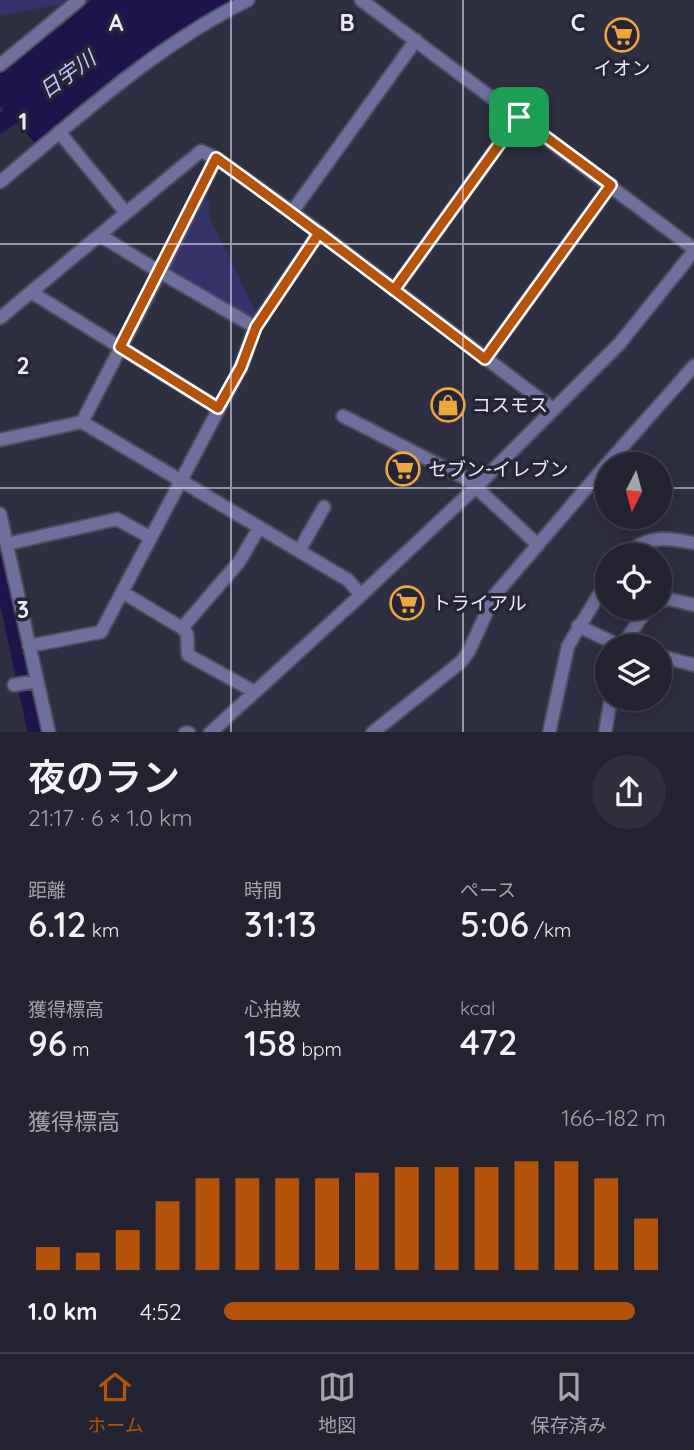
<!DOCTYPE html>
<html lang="ja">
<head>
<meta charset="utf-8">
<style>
	:root { --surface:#232332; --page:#2f2f3e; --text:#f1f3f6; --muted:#a3a4ac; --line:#40404d; --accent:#b45309 }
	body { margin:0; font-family:Quicksand,"Noto Sans JP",sans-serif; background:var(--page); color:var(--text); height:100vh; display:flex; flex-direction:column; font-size:26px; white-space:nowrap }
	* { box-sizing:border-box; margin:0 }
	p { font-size:23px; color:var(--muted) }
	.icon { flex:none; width:38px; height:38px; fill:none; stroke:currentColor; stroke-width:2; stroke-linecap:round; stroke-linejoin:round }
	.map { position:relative; height:732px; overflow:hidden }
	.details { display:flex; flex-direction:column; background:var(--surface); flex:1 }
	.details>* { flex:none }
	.needle { width:46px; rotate:186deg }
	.fabs { position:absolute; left:595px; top:452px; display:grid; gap:14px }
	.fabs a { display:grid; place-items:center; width:77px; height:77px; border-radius:50%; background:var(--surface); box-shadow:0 4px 18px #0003,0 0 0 2px var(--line); font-size:35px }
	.pin { position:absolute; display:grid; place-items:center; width:60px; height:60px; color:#fff; margin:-30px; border-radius:14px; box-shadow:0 4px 10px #0006 }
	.round { display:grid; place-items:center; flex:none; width:74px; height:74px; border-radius:37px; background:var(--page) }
	.headline { display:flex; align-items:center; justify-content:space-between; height:119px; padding:0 28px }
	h1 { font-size:38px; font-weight:600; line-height:52px }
	.figures { display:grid; grid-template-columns:repeat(3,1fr); gap:10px; height:119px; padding:7px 28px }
	.figures div { display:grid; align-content:center }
	.figures b { font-size:35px; font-weight:600 }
	.figures small { font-size:19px; font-weight:400 }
	.figures p { font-size:19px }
	.chart { height:196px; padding:14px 28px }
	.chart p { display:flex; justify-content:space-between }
	.chart svg { width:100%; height:126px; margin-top:7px; stroke:var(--accent); stroke-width:6 }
	ul { padding:0 28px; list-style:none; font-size:23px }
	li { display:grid; grid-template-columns:112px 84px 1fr; align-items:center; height:52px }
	li i { height:18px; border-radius:9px; background:var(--accent) }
	.tab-bar { display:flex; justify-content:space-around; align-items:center; height:98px; border-top:2px solid var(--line); background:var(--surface); font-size:19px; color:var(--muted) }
	.tab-bar a { display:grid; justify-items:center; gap:4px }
	.tab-bar .current { color:var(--accent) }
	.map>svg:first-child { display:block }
	.green { fill:#36336a }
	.water { fill:#1c144a }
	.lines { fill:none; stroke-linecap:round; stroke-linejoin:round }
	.river { stroke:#1c144a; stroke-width:18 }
	.minor-casing { stroke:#4d4d5f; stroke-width:16 }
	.minor { stroke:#6e6f9c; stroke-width:12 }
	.route-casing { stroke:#fff; stroke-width:14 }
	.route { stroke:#b45309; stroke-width:9 }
	.grid { fill:none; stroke:#e9eaf6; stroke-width:2; stroke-opacity:0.55 }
	.labels { text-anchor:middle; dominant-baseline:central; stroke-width:7; stroke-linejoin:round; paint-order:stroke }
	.poi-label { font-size:19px; fill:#e9eaf6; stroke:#252537; text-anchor:start }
	.water-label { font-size:21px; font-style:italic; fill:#c5c7fe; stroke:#252537 }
	.grid-label { font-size:23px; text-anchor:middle; font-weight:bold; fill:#e9eaf6; stroke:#252537; stroke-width:7; stroke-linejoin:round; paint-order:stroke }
</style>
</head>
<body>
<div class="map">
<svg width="694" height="733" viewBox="0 0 694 733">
	<rect width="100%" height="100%" fill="#2f2f42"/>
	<path class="green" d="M0 0H63L61 4 0 16Z
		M203 197 211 203 208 214 258 317 254 321 166 271Z"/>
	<path class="water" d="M91 0H233C161 35 99 94 36 144L0 106V73L54 28 60 27Z"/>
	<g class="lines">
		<path class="river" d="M0 124 28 103
			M0 562 37 733"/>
		<defs>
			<path id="minor" d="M361 0 694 249
				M0 65 79 0
				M59 132 126 213 201 151 216 158 160 272 99 235
				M216 158 292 212 553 409
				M0 182C79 117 155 46 248 0
				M292 212 416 40
				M394 290 519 117
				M31 292 218 408
				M0 318 126 213
				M485 359 611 185
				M343 416 467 479 537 544
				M82 422 160 272 255 327
				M0 440 82 422 348 580 361 595
				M607 464 694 366
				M0 514 49 733
				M7 544 117 519 151 538
				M299 551 324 507
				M627 555C647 534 669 538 694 543
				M122 592 182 628 187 634 188 655 255 692
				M660 601 669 599 694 605
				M578 626 621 646
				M182 628 239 562 259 528
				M29 646 101 632 241 367 255 327 319 233
				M622 646 648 607
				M660 656 694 665
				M14 685 37 681
				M185 733H189
				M210 733 361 595 476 487 620 343 694 251
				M372 733 461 662 469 651 494 596 607 464
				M549 733 568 646 607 581
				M605 733 611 698"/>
		</defs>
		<use href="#minor" class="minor-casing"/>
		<use href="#minor" class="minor"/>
	</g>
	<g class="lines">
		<defs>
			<path id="route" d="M519 117 394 290 319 233 256 327 241 367 218 408 120 347 216 158C307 223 396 291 485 359L611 185 519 117"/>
		</defs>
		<use href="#route" class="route-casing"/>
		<use href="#route" class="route"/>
	</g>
	<path class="grid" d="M231 0V733M463 0V733M0 244H694M0 488H607M660 488H694"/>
	<defs>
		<symbol id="supermarket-ring" viewBox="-11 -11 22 22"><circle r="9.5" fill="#252537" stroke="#eea73d" stroke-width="1.5"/><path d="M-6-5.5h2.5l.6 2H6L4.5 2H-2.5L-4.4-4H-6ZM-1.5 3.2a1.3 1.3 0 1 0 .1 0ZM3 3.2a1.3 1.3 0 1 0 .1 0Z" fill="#eea73d"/></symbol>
		<symbol id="shop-ring" viewBox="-11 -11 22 22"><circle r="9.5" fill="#252537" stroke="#eea73d" stroke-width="1.5"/><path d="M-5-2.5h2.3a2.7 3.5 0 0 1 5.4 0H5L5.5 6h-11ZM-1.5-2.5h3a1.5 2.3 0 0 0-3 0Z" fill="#eea73d"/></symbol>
	</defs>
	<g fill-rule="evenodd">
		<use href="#supermarket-ring" x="603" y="16" width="38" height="38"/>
		<use href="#shop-ring" x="429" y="386" width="38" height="38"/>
		<use href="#supermarket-ring" x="384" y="450" width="38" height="38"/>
		<use href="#supermarket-ring" x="388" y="584" width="38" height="38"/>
	</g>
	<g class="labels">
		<g class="poi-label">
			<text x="622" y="68" text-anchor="middle">イオン</text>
			<text x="472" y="405">コスモス</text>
			<text x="428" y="469">セブン-イレブン</text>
			<text x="432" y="603">トライアル</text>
		</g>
		<g class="water-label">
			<text transform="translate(67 74) rotate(-36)">日宇川</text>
		</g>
	</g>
	<g class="grid-label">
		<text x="116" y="31">A</text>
		<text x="347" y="31">B</text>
		<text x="578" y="31">C</text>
		<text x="23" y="130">1</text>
		<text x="23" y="374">2</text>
		<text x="23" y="618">3</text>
	</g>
</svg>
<div class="fabs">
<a><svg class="needle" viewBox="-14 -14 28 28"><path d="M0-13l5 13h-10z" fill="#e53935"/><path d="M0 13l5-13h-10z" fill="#a3a4ac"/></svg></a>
<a><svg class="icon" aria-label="locate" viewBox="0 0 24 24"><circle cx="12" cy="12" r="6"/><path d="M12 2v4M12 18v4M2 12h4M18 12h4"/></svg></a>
<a><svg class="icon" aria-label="layers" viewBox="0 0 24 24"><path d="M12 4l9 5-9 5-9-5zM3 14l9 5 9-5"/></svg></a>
</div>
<div class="pin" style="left:519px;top:117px;background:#1e9e55"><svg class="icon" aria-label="arrive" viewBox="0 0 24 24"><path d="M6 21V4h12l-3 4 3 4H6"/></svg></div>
</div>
<section class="details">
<div class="headline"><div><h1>夜のラン</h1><p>21:17 · 6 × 1.0 km</p></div><a class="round"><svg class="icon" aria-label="share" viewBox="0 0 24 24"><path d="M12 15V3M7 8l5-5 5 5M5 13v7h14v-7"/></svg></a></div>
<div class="figures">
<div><p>距離</p><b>6.12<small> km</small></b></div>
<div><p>時間</p><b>31:13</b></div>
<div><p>ペース</p><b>5:06<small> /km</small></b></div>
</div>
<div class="figures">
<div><p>獲得標高</p><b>96<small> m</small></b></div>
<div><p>心拍数</p><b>158<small> bpm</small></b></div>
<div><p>kcal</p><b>472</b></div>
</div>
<div class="chart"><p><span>獲得標高</span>166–182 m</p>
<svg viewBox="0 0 160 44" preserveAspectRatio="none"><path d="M5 44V36M15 44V38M25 44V30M35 44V20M45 44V12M55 44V12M65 44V12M75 44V12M85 44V10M95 44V8M105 44V8M115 44V8M125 44V6M135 44V6M145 44V12M155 44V26"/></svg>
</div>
<ul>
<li><b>1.0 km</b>4:52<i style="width:93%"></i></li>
</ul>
</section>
<nav class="tab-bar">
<a class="current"><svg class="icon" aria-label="home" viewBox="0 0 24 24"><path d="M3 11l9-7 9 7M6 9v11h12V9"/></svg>ホーム</a>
<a><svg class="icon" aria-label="map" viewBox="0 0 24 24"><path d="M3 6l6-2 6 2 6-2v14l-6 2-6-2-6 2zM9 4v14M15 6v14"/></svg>地図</a>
<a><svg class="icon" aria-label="saved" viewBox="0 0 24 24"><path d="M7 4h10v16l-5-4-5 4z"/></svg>保存済み</a>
</nav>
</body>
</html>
